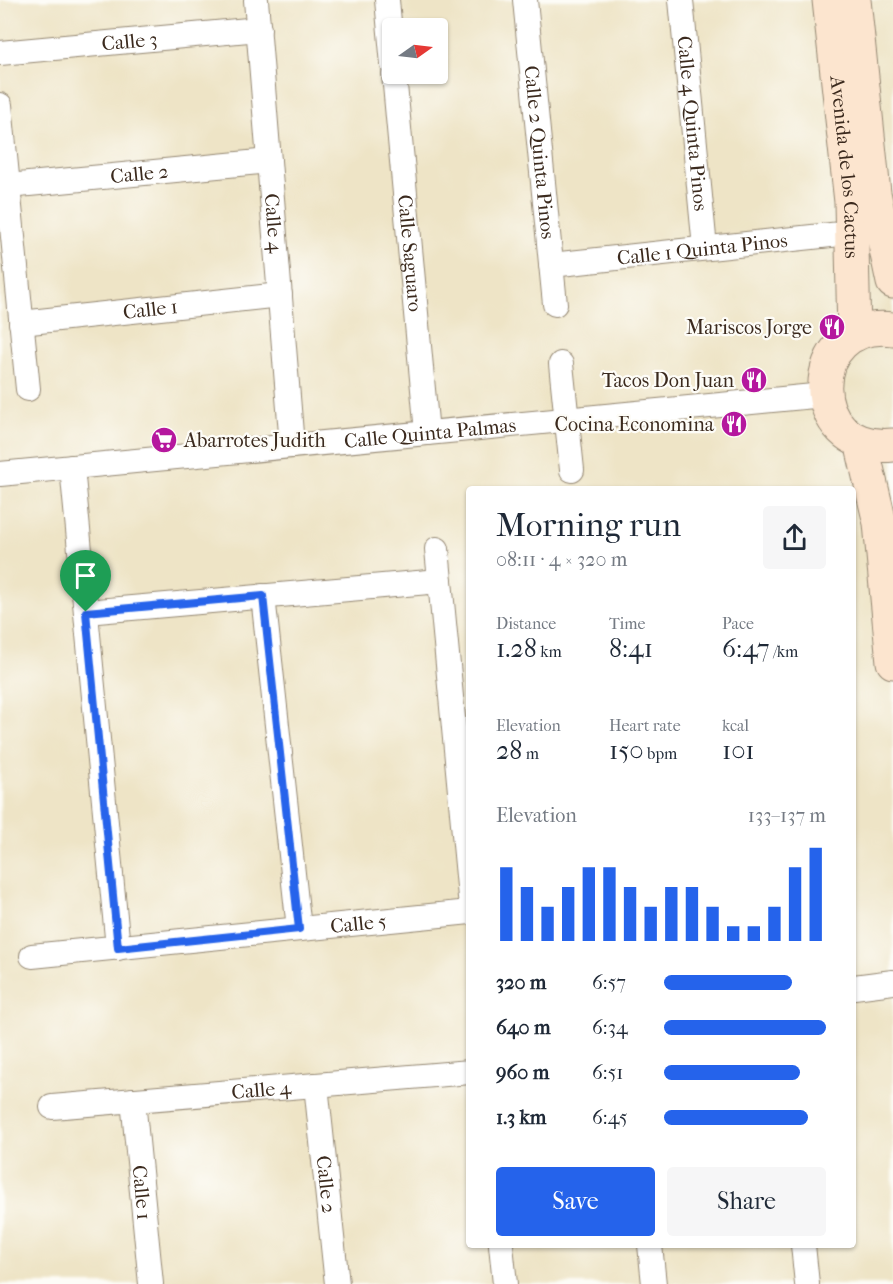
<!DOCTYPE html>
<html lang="en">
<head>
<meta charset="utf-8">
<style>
	:root { --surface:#fff; --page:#f6f6f7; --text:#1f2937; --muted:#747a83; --accent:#2563eb }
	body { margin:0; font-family:"IM FELL French Canon",serif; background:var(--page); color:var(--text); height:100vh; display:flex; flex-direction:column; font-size:22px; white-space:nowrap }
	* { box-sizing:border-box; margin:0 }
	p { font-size:20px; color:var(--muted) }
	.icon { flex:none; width:33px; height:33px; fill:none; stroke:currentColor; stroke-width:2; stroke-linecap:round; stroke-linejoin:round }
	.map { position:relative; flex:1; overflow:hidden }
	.sheet { position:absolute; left:466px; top:486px; width:390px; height:762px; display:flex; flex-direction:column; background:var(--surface); border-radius:6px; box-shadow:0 2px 4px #0004 }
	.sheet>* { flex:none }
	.needle { width:39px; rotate:76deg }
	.controls { position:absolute; left:382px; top:18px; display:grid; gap:12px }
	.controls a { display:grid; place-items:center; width:66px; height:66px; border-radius:6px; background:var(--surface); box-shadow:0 2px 4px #0004; font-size:30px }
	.pin { position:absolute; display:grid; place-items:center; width:51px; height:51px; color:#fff; margin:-62px -26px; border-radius:50% 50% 50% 0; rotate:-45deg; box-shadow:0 0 6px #0007 }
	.pin .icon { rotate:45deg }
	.round { display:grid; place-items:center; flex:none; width:63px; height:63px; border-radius:6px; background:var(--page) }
	.overview { display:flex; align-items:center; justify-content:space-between; height:102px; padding:0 30px }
	h1 { font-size:33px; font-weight:600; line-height:45px }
	.metrics { display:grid; grid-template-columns:repeat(3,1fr); gap:9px; height:102px; padding:6px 30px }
	.metrics div { display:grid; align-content:center }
	.metrics b { font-size:26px; font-weight:600 }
	.metrics small { font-size:16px; font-weight:400 }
	.metrics p { font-size:16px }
	.chart { height:168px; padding:12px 30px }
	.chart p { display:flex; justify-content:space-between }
	.chart svg { width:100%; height:108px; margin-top:6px; stroke:var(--accent); stroke-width:6 }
	.primary-button { display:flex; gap:12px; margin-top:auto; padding:12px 30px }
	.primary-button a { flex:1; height:69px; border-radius:6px; background:var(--accent); color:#fff; font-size:24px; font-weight:600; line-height:69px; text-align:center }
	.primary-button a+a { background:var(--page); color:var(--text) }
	ul { padding:0 30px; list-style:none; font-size:20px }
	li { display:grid; grid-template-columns:96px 72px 1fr; align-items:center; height:45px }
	li i { height:15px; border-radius:8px; background:var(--accent) }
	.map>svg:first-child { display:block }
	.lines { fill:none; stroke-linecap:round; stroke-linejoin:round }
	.street-casing { stroke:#948772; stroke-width:26 }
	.secondary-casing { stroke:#948772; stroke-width:35 }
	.street { stroke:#fff; stroke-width:24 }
	.secondary { stroke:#fce5cf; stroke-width:33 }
	.route-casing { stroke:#fff; stroke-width:12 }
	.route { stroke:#2563eb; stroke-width:8 }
	.labels { text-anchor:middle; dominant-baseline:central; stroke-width:4.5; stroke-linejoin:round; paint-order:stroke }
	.street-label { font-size:20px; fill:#3b2a1e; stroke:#fdfcf7 }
	.poi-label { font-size:20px; fill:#3b2a1e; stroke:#fdfcf7; text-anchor:end }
</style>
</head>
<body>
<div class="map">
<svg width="893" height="1284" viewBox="0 0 893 1284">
	<rect width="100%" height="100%" fill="#fdfcf7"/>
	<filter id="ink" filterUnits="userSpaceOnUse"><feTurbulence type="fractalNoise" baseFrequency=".0167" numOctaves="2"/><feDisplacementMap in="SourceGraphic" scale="12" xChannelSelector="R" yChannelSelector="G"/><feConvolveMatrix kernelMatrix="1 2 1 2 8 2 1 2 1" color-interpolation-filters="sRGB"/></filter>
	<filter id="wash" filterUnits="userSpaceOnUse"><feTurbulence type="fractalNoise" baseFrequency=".008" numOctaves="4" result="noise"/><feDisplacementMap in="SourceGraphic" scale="24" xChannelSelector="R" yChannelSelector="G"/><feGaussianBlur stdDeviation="1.35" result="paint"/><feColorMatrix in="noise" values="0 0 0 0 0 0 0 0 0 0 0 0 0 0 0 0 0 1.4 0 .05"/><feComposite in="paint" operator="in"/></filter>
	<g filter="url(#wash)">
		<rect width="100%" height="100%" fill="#eee4c6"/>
	</g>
	<g filter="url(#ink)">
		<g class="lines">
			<defs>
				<g id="street">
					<path id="s1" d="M256 0 292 446"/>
					<path d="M387 0 393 65"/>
					<path id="s2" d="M525 0 555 304"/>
					<path id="s3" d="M681 0 705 248"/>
					<path id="s4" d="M0 53 259 29"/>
					<path id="s5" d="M394 74 427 433"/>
					<path d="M0 105 28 389"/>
					<path id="s6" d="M8 186 269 161"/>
					<path id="s7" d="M551 265 868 231"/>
					<path id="s8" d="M21 323 280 295"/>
					<path d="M561 364 572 470"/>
					<path d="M72 467 118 948"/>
					<path id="s9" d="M0 474 824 395"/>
					<path d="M437 549 470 897"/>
					<path d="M263 596 299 929"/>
					<path d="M86 612 440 581"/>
					<path id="s10" d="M32 956 470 912"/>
					<path d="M854 987 893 982"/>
					<path id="s11" d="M316 1085 337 1284"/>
					<path id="s12" d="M133 1100 151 1284"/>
					<path id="s13" d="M52 1107 470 1072"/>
					<path d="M501 1245 505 1284"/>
					<path d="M650 1245 654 1284"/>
					<path d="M803 1245 807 1284"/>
				</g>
				<g id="secondary">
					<path id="s14" d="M829 0 851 202 854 335"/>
					<path d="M854 0 874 193 893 282"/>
					<path d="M893 329C803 318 801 454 893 445"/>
					<path d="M861 442 880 523 893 662"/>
				</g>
			</defs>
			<use href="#street" class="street-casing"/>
			<use href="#secondary" class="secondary-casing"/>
			<use href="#street" class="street"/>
			<use href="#secondary" class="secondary"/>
		</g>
	</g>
	<g class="lines" filter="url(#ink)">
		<defs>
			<path id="route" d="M263 596 299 929 118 948 86 612Z"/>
		</defs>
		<use href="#route" class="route-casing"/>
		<use href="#route" class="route"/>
	</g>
	<defs>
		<symbol id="restaurant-disc" viewBox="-11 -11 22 22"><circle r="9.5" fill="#b5179e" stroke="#fdfcf7"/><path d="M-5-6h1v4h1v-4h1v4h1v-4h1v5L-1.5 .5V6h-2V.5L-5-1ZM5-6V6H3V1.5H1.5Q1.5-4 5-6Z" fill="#fff"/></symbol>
		<symbol id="supermarket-disc" viewBox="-11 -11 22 22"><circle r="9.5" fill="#b5179e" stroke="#fdfcf7"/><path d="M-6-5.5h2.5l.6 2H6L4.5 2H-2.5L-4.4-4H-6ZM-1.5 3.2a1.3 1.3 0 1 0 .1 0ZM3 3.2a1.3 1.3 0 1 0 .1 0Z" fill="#fff"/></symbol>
	</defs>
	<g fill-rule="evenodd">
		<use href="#restaurant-disc" x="817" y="312" width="30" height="30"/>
		<use href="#restaurant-disc" x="739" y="365" width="30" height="30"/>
		<use href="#restaurant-disc" x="719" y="409" width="30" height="30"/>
		<use href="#supermarket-disc" x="149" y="425" width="30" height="30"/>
	</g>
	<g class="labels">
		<g class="street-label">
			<text stroke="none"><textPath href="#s4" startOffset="130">Calle 3</textPath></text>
			<text stroke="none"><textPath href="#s3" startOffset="124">Calle 4 Quinta Pinos</textPath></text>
			<text stroke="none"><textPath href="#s2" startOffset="153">Calle 2 Quinta Pinos</textPath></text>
			<text stroke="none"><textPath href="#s14" startOffset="168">Avenida de los Cactus</textPath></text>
			<text stroke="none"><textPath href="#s6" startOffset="132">Calle 2</textPath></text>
			<text stroke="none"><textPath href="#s1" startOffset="224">Calle 4</textPath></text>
			<text stroke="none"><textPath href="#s7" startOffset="152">Calle 1 Quinta Pinos</textPath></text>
			<text stroke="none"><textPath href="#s5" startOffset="180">Calle Saguaro</textPath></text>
			<text stroke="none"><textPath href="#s8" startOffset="130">Calle 1</textPath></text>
			<text stroke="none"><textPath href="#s9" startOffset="432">Calle Quinta Palmas</textPath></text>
			<text stroke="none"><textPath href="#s10" startOffset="328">Calle 5</textPath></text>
			<text stroke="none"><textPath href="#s13" startOffset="210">Calle 4</textPath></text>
			<text stroke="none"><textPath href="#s11" startOffset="100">Calle 2</textPath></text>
			<text stroke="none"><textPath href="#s12" startOffset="93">Calle 1</textPath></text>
		</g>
		<g class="poi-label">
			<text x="812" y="327">Mariscos Jorge</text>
			<text x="734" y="380">Tacos Don Juan</text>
			<text x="714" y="424">Cocina Economina</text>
			<text x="184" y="440" text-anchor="start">Abarrotes Judith</text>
		</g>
	</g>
</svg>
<div class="controls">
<a><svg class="needle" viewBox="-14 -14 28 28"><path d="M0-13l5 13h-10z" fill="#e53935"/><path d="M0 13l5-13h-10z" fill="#747a83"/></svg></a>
</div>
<div class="pin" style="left:86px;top:612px;background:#1e9e55"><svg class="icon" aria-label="arrive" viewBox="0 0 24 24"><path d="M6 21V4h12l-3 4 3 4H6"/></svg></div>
<section class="sheet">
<div class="overview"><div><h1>Morning run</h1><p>08:11 · 4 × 320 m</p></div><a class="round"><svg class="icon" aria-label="share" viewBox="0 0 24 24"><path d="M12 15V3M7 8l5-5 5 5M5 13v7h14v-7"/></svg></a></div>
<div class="metrics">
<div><p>Distance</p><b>1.28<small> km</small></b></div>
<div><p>Time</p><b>8:41</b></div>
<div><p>Pace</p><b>6:47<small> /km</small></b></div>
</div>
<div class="metrics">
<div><p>Elevation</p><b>28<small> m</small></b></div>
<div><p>Heart rate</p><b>150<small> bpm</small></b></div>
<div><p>kcal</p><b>101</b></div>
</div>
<div class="chart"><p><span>Elevation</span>133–137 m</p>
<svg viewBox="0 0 160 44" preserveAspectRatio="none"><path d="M5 44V14M15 44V22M25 44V30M35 44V22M45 44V14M55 44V14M65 44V22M75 44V30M85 44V22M95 44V22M105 44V30M115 44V38M125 44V38M135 44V30M145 44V14M155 44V6"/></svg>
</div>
<ul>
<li><b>320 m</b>6:57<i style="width:79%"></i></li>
<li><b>640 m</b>6:34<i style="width:100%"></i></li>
<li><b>960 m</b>6:51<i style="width:84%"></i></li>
<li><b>1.3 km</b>6:45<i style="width:89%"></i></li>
</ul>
<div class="primary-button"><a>Save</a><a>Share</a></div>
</section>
</div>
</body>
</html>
